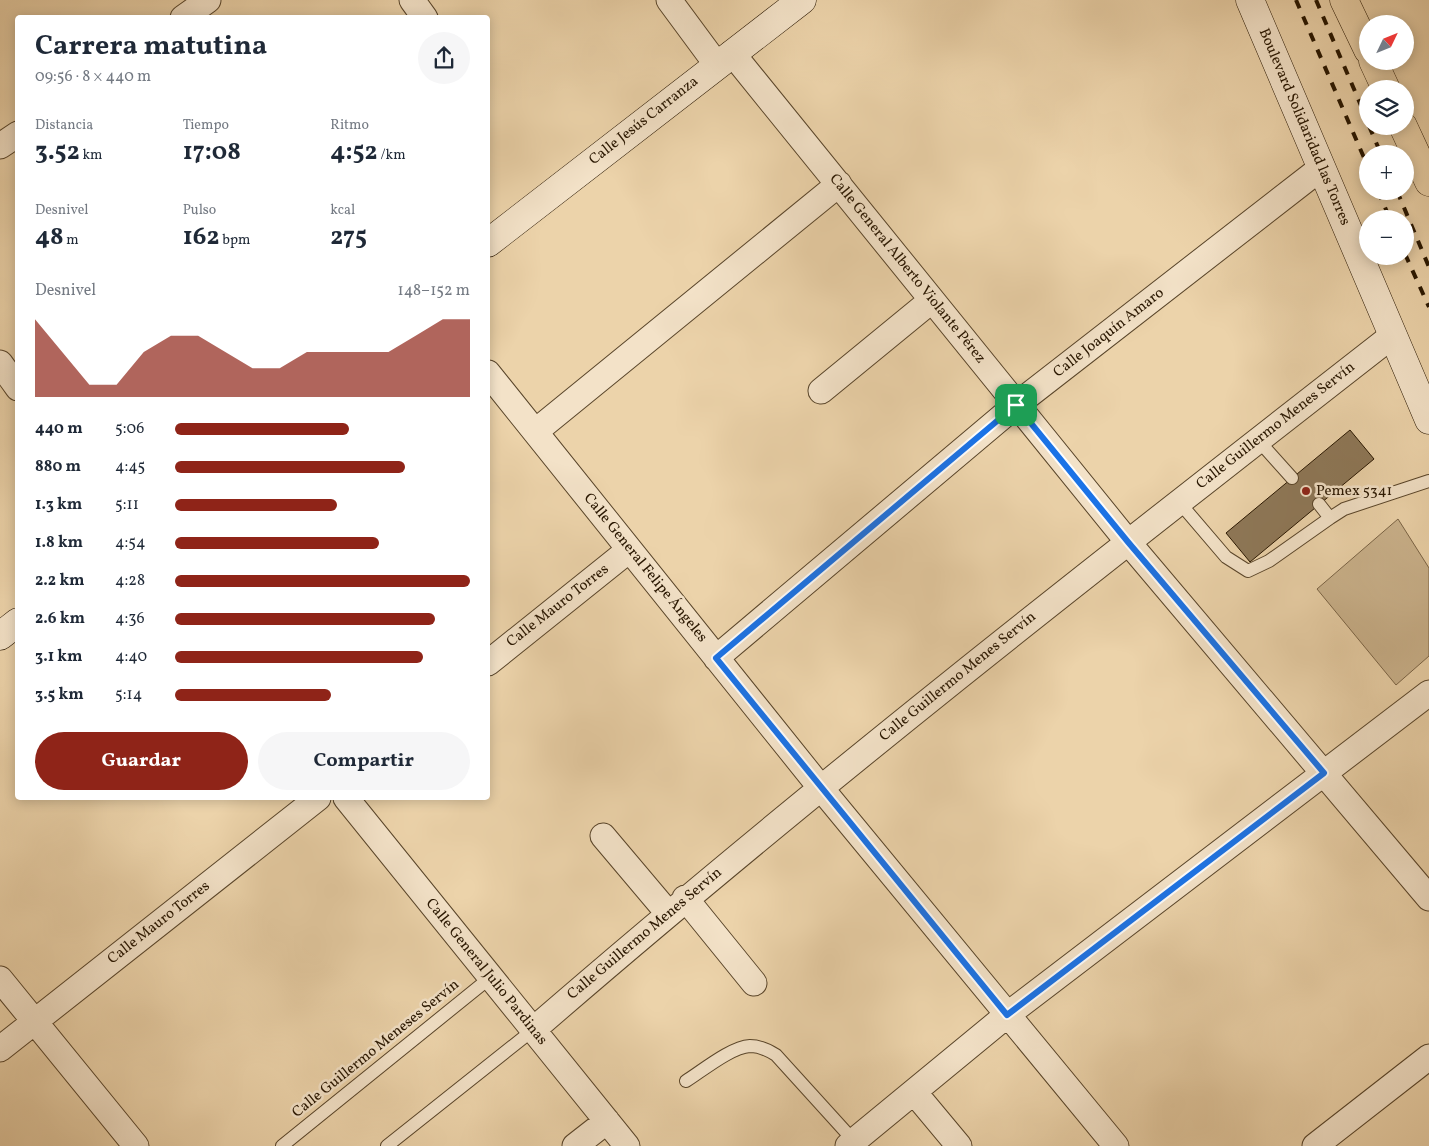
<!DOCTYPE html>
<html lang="es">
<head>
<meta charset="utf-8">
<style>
	:root { --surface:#fff; --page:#f6f6f7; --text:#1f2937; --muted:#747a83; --accent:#8f2418 }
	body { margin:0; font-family:Vollkorn,serif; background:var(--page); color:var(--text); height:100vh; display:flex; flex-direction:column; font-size:19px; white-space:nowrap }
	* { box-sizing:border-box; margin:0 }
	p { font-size:16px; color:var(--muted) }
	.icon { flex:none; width:28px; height:28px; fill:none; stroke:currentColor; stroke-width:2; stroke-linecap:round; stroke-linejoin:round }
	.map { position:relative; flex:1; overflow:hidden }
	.drawer { position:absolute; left:15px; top:15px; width:475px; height:785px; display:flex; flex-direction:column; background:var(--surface); border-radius:5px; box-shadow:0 2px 12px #0003 }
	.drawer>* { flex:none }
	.needle { width:32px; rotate:47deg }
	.buttons { position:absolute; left:1359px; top:15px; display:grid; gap:10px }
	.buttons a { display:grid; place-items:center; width:55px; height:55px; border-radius:50%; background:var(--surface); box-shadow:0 2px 12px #0003; font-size:25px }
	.pin { position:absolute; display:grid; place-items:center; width:42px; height:42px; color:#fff; margin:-21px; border-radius:10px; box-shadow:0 2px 8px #0006 }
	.round { display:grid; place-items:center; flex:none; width:52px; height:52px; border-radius:26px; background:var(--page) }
	.overview { display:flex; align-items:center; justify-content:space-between; height:85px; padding:0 20px }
	h1 { font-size:28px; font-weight:700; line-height:38px }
	.stats { display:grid; grid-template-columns:repeat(3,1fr); gap:8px; height:85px; padding:5px 20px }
	.stats div { display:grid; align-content:center }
	.stats b { font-size:25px; font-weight:700 }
	.stats small { font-size:14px; font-weight:400 }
	.stats p { font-size:14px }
	.chart { height:140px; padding:10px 20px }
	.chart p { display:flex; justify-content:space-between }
	.chart svg { width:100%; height:90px; margin-top:5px; fill:var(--accent); opacity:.7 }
	.primary-button { display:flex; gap:10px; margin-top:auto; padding:10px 20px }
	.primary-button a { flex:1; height:58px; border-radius:30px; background:var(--accent); color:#fff; font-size:20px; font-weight:700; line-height:58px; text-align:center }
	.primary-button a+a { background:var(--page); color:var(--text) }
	ul { padding:0 20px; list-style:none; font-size:16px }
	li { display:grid; grid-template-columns:80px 60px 1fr; align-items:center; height:38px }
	li i { height:12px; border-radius:6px; background:var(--accent) }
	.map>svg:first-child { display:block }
	.green { fill:#cbb38d; stroke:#7a6446 }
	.building { fill:#8e7858; stroke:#281600 }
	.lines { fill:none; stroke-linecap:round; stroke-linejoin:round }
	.service-casing { stroke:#59452a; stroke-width:14 }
	.minor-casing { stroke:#59452a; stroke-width:27 }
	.secondary-casing { stroke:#281600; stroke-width:29 }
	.trunk-casing { stroke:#281600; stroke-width:29 }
	.service { stroke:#f3e2c8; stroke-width:12 }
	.minor { stroke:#f3e2c8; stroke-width:25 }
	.secondary { stroke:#f3e2c8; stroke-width:28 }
	.trunk { stroke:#ecd3aa; stroke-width:28 }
	.rail { stroke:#281600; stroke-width:4; stroke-dasharray:9 9; stroke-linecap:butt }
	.route-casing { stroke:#fff; stroke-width:10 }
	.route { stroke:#1a73e8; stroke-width:6 }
	.poi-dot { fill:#8f2418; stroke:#f3e2c8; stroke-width:2 }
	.labels { text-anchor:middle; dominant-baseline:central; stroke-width:5; stroke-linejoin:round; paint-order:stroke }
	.street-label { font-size:15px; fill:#281600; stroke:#f3e2c8 }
	.poi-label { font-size:15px; fill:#281600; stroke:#f3e2c8; text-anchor:start }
</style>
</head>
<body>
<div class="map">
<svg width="1429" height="1146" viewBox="0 0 1429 1146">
	<rect width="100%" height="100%" fill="#ecd3aa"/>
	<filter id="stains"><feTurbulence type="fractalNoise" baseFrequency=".004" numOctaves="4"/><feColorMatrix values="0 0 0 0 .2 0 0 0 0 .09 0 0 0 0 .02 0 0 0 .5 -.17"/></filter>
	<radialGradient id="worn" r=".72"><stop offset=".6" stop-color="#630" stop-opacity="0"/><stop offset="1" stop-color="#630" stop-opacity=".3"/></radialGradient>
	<path class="green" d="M1398 519 1429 568V656L1396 685 1317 589Z"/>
	<path class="building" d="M1350 430 1374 459 1250 562 1226 533Z"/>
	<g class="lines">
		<defs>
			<path id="service" d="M1258 440 1292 478
				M1179 502 1226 557 1248 571 1269 561 1330 518
				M1319 504 1330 518 1344 509 1429 481
				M686 1081C702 1071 731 1047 750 1046 760 1046 768 1050 776 1055L854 1141
				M282 1146 491 977
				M387 1146 533 1030"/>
			<path id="minor" d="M412 0 425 18
				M669 0 717 65
				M183 18 208 0
				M732 53 1128 542 1429 898
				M0 146 18 134
				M0 363 18 388
				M488 373 820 787 1116 1146
				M821 391 932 300
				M536 431 839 184
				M716 658 1016 405 1321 168
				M488 663 629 550
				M346 798 627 1146
				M603 836 668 913
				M685 898 754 983
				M0 979 136 1146
				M533 1030C812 788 1102 562 1393 335
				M0 1049 318 798
				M914 1092 959 1146
				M575 1146 607 1121
				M848 1146 1007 1015 1429 693
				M1315 1146 1429 1057"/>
			<path id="secondary" d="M1250 0 1429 420
				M488 243 802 0
				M0 636 18 622"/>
			<path id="trunk" d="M1344 0 1368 50
				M1373 61 1386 89
				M1403 126 1429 182"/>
		</defs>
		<use href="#service" class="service-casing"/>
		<use href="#minor" class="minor-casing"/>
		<use href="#secondary" class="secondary-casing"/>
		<use href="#trunk" class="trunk-casing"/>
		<use href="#service" class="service"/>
		<use href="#minor" class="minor"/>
		<use href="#secondary" class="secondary"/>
		<use href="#trunk" class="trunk"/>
		<path class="rail" d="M1296 0 1368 167
			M1316 0 1368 122
			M1369 126 1381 154
			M1378 191 1390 219
			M1397 191 1429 267
			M1405 254 1429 307"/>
	</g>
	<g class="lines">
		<defs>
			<path id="route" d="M1016 405 1128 542 1324 773 1007 1015 716 658Z"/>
		</defs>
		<use href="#route" class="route-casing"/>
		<use href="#route" class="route"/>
	</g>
	<circle class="poi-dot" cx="1306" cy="491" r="5"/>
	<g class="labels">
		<g class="street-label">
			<text transform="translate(644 121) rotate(-38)">Calle Jesús Carranza</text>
			<text transform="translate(1304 127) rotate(67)">Boulevard Solidaridad las Torres</text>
			<text transform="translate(907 269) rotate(51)">Calle General Alberto Violante Pérez</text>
			<text transform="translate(1109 333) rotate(-38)">Calle Joaquín Amaro</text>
			<text transform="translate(1276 426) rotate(-38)">Calle Guillermo Menes Servín</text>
			<text transform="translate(645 568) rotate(51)">Calle General Felipe Ángeles</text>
			<text transform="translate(558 606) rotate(-38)">Calle Mauro Torres</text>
			<text transform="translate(958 677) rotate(-39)">Calle Guillermo Menes Servín</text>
			<text transform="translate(159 923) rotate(-38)">Calle Mauro Torres</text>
			<text transform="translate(645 934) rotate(-40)">Calle Guillermo Menes Servín</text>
			<text transform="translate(486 972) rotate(51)">Calle General Julio Pardinas</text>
			<text transform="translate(376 1049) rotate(-39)">Calle Guillermo Meneses Servín</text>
		</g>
		<g class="poi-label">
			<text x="1316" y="491">Pemex 5341</text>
		</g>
	</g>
	<rect width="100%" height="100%" filter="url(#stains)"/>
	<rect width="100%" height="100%" fill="url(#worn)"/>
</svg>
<div class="buttons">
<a><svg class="needle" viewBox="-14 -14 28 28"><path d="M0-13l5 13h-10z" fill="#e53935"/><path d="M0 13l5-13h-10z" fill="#747a83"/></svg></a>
<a><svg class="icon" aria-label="layers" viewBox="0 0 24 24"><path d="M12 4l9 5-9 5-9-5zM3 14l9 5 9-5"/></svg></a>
<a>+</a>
<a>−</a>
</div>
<div class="pin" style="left:1016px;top:405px;background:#1e9e55"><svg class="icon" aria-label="arrive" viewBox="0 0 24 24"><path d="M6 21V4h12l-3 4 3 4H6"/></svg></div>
<section class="drawer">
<div class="overview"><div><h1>Carrera matutina</h1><p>09:56 · 8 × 440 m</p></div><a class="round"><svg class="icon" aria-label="share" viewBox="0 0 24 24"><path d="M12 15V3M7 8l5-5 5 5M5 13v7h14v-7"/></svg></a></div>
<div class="stats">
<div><p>Distancia</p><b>3.52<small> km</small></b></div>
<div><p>Tiempo</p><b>17:08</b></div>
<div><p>Ritmo</p><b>4:52<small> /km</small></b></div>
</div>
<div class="stats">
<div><p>Desnivel</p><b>48<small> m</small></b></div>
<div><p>Pulso</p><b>162<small> bpm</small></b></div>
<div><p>kcal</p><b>275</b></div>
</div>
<div class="chart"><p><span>Desnivel</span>148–152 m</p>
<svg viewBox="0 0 160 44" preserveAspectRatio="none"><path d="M0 44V6L10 22L20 38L30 38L40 22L50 14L60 14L70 22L80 30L90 30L100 22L110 22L120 22L130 22L140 14L150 6L160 6V44z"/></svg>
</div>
<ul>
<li><b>440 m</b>5:06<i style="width:59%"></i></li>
<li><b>880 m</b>4:45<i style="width:78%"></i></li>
<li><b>1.3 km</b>5:11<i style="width:55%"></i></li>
<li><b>1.8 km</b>4:54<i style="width:69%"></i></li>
<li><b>2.2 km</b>4:28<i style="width:100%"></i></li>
<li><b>2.6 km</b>4:36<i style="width:88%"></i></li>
<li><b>3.1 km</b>4:40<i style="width:84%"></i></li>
<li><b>3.5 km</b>5:14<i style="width:53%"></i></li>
</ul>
<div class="primary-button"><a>Guardar</a><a>Compartir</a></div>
</section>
</div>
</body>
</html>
